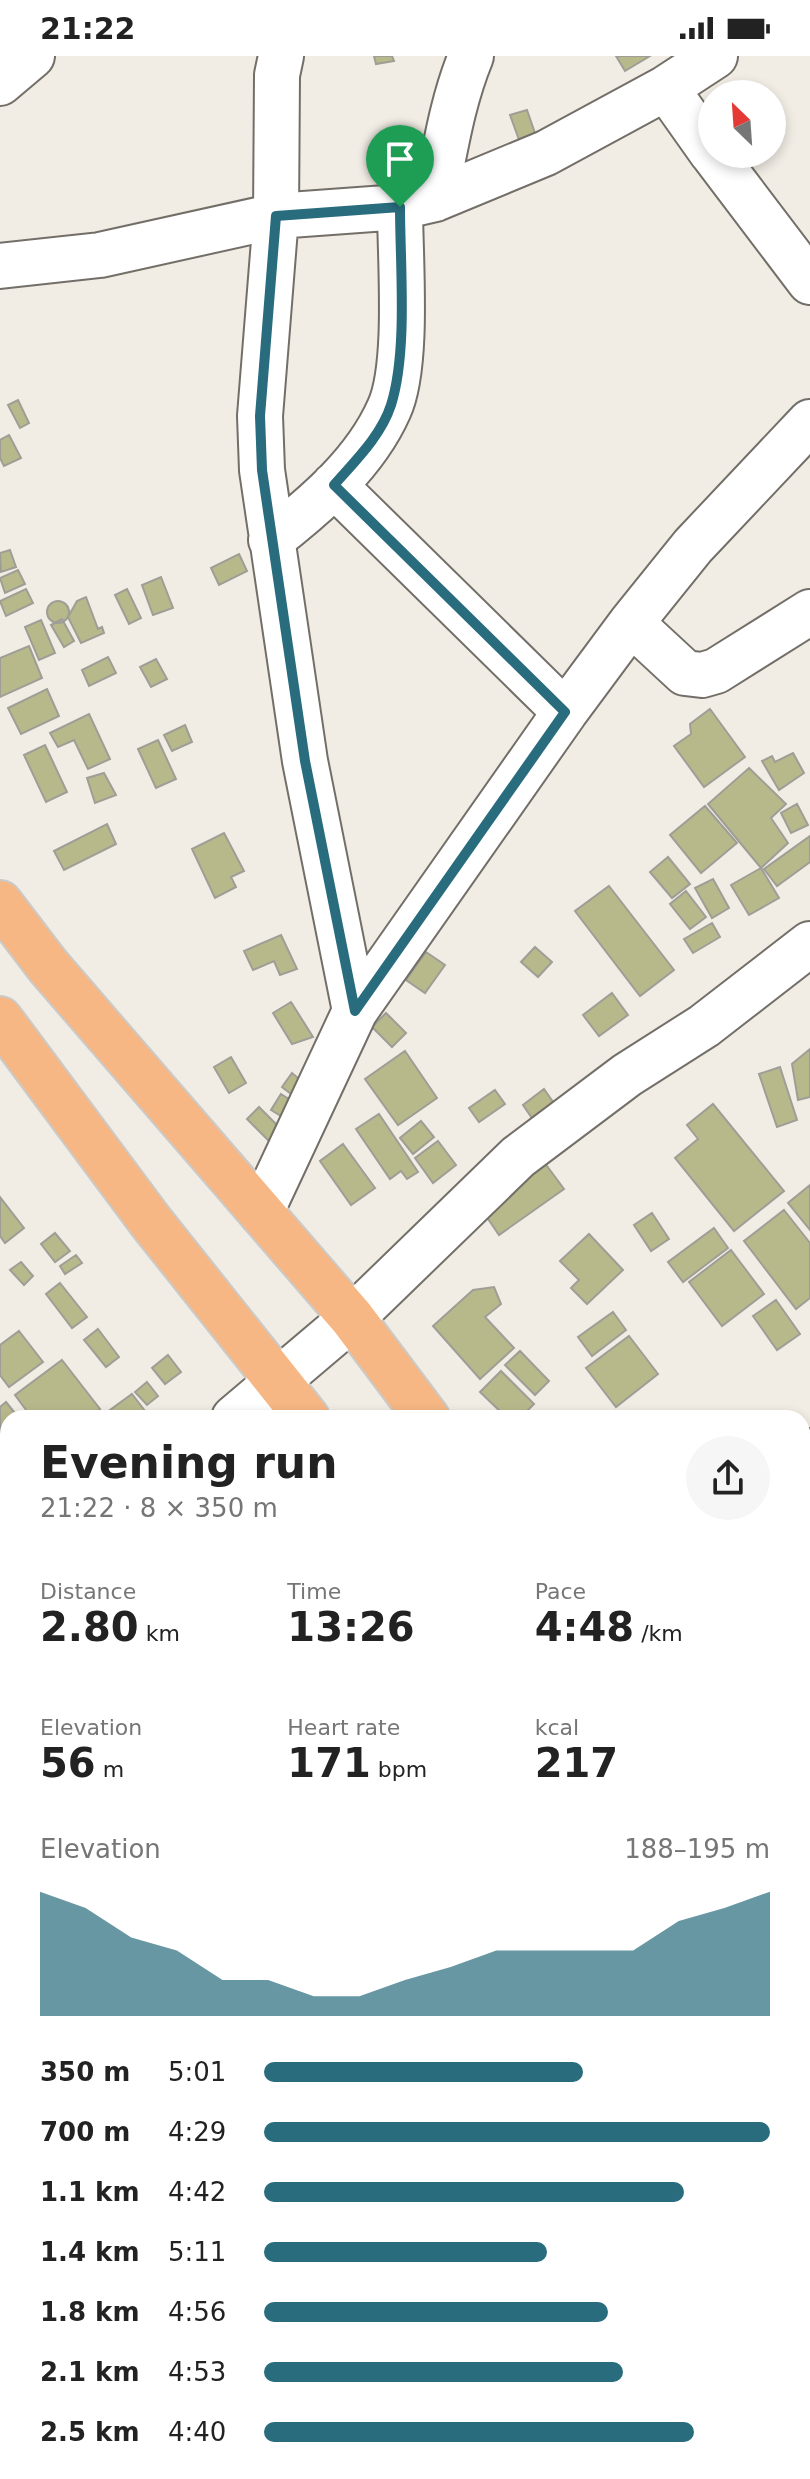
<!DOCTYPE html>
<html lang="en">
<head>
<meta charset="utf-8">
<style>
	:root { --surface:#fff; --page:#f6f6f6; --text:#222; --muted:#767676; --accent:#286c7d }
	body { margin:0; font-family:"DejaVu Sans",sans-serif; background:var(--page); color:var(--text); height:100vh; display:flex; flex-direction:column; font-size:30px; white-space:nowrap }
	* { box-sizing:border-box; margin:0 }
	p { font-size:26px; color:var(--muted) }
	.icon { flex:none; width:44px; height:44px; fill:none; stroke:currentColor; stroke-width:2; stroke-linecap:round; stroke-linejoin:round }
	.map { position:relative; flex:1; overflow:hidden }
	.details { position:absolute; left:0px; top:1354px; width:810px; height:1070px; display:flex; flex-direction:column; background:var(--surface); border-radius:24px 24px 0 0; box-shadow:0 4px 12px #0003 }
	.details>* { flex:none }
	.needle { width:52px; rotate:335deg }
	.controls { position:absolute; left:698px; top:24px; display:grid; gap:16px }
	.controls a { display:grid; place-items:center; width:88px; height:88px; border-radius:50%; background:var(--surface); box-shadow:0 4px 12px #0003; font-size:40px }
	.pin { position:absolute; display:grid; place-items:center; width:68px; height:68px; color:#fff; margin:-82px -34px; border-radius:50% 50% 50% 0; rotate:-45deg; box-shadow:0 0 8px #0007 }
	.pin .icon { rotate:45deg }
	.round { display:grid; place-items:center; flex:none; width:84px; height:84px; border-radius:42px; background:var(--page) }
	.overview { display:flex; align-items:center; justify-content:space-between; height:136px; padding:0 40px }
	h1 { font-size:44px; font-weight:700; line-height:60px }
	.metrics { display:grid; grid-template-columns:repeat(3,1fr); gap:12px; height:136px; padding:8px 40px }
	.metrics div { display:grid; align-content:center }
	.metrics b { font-size:40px; font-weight:700 }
	.metrics small { font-size:22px; font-weight:400 }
	.metrics p { font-size:22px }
	.chart { height:224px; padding:16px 40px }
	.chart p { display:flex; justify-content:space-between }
	.chart svg { width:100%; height:144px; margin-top:8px; fill:var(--accent); opacity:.7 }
	ul { padding:0 40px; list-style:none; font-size:26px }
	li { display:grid; grid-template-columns:128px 96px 1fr; align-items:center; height:60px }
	li i { height:20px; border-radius:10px; background:var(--accent) }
	.status { display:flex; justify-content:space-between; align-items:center; height:56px; padding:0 40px; background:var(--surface); direction:ltr }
	.status svg { height:22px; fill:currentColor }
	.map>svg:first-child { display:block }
	.building { fill:#b8b98b; stroke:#9e9e96; stroke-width:2 }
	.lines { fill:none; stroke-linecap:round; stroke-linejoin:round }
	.minor-casing { stroke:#736f68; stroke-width:48 }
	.major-casing { stroke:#cacac9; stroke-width:48 }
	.minor { stroke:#fff; stroke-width:44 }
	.major { stroke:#f6b784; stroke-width:44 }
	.route-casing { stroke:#fff; stroke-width:16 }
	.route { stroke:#286c7d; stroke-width:10 }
</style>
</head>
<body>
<div class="status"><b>21:22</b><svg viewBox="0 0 49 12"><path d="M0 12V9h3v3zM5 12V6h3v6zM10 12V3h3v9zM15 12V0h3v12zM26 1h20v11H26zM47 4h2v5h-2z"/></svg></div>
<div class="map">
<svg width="810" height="2423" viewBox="0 0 810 2423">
	<rect width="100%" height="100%" fill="#f1ede5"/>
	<path class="building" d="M374 0H392L394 5 376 8Z
		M616 0H650L625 15Z
		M527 54 538 86 522 92 510 59Z
		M18 344 29 367 20 372 8 349Z
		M9 379 21 402 4 410 0 402V384Z
		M10 494 16 511 1 516 0 497Z
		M239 498 247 515 219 529 211 512Z
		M18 514 25 528 5 537 0 522Z
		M161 521 173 552 153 559 142 529Z
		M26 533 33 547 6 560 0 545Z
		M127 533 141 562 129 568 115 539Z
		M86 541 98 573 102 571 104 577 81 587 68 561 77 545Z
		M47 556a11 11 0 1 1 22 0a11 11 0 1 1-22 0Z
		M62 563 74 585 64 591 51 569Z
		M41 564 55 597 39 604 25 571Z
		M29 590 42 622 0 641V602Z
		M108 601 116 617 89 630 82 614Z
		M156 603 167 623 151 631 140 611Z
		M47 633 59 660 21 678 8 652Z
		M710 653 745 701 704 731 674 690 691 678 690 668Z
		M89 658 110 703 88 713 74 684 58 691 50 677Z
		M185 669 192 686 172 695 164 679Z
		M158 684 176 723 156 732 138 693Z
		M45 689 67 736 46 746 24 699Z
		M793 697 804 717 779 734 762 705 772 700 775 706Z
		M749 712 786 748 771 762 788 787 761 812 708 748Z
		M104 717 116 739 95 747 87 722Z
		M797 748 808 769 791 777 781 757Z
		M705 750 737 787 701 817 670 779Z
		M107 768 116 788 64 814 54 795Z
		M224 777 244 815 231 821 236 831 215 842 192 793Z
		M810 780V806L777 830 764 813Z
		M668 801 690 828 672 842 650 816Z
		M761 812 779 842 749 859 731 829Z
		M713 823 729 852 712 862 695 832Z
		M609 830 674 914 640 940 575 855Z
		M686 835 706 861 690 873 670 848Z
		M712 867 720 881 693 897 684 883Z
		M281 879 297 913 280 919 274 905 253 914 244 895Z
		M535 891 552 906 538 921 521 906Z
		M426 896 445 909 425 937 406 924Z
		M612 937 628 959 599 980 583 959Z
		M291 946 313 981 292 988 273 957Z
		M386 957 406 977 392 991 372 971Z
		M810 993V1041L798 1044 792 1008Z
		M405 995 437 1042 398 1069 365 1023Z
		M231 1001 246 1027 229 1037 214 1011Z
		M780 1011 797 1064 777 1071 759 1018Z
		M292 1017 311 1033 300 1045 282 1031Z
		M544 1033 558 1053 536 1068 523 1049Z
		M495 1034 505 1048 479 1066 469 1052Z
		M281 1038 300 1050 289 1065 271 1054Z
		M713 1048 784 1135 734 1175 675 1102 698 1083 687 1069Z
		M259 1051 282 1074 270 1086 247 1063Z
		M379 1058 418 1116 407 1123 401 1115 390 1123 356 1073Z
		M421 1065 434 1081 413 1098 400 1082Z
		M438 1085 456 1109 433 1127 415 1102Z
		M343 1088 375 1132 351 1149 320 1105Z
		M544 1106 564 1133 499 1179 480 1151Z
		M810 1129V1174L788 1147Z
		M0 1141 24 1172 5 1187 0 1180Z
		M784 1154 810 1187V1242L796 1253 744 1185Z
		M652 1157 669 1183 651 1195 634 1169Z
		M714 1172 728 1192 683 1226 668 1206Z
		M55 1177 70 1195 55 1206 41 1188Z
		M589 1178 623 1214 587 1248 571 1232 579 1224 560 1205Z
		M731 1194 764 1238 722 1270 689 1226Z
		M76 1199 82 1207 65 1218 60 1210Z
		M21 1206 33 1220 24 1229 10 1214Z
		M60 1227 87 1261 72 1272 46 1238Z
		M494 1231 501 1248 485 1261 514 1292 480 1323 433 1270 473 1234Z
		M776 1244 800 1278 777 1294 753 1260Z
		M613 1256 626 1274 592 1300 578 1281Z
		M98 1273 119 1301 106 1311 84 1284Z
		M19 1275 43 1306 9 1331 0 1319V1289Z
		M629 1280 658 1318 616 1351 586 1312Z
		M520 1295 549 1325 535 1339 505 1309Z
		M168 1299 181 1316 165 1328 152 1312Z
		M62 1304 100 1353 87 1362H32L15 1339Z
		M501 1315 534 1348 520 1362H507L480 1336Z
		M147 1326 158 1340 147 1349 135 1336Z
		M132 1338 149 1360 116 1362 110 1354Z
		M6 1346 19 1362H8V1421L0 1427V1351Z
		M810 1424V1442L802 1436Z
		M8 1434V1474L0 1480V1440Z
		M807 1528 810 1535V1570L802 1574V1530Z
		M8 1677V1737L0 1744V1684Z
		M810 2219V2264L802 2272V2226Z
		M202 2416H252L257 2423H194Z
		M361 2416H475L480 2423H355Z
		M535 2416H615L606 2423H526Z"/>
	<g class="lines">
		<defs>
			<path id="minor" d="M281 0 277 19 276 160 260 360 262 414 305 705 355 955
				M0 27 32 0
				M666 32 712 97
				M713 98 810 226
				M435 143C445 95 452 46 471 0
				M0 210 100 199 276 160 400 151 435 143 546 97 666 32 715 0
				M334 429 565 656
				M271 484C317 448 365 407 389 353 409 310 400 202 400 151
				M631 567 685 617 702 619 716 615 810 556
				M261 1156 355 955 565 656 631 567 693 490 810 366
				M234 1362 352 1262 518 1101 627 1019 704 970 810 888
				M802 1394 810 1397
				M0 1548 8 1558
				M0 2011 8 2021
				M324 2416 330 2423
				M702 2416 708 2423
				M123 2423 132 2416"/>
			<path id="major" d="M0 847 48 910 352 1262 427 1362
				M0 963 151 1166 307 1362
				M802 1859 810 1870
				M802 1981 810 1991"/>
		</defs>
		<use href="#minor" class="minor-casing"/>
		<use href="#major" class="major-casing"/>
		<use href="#minor" class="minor"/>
		<use href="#major" class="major"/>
	</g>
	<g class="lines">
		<defs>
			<path id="route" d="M400 151C400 209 408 295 391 349 381 380 355 405 334 429L565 656 355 955 305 705 262 414 260 360 276 160Z"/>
		</defs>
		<use href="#route" class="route-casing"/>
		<use href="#route" class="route"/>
	</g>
</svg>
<div class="controls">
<a><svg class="needle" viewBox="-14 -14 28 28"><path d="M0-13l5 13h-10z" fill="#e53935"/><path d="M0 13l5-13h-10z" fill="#767676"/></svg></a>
</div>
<div class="pin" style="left:400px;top:151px;background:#1e9e55"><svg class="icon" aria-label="arrive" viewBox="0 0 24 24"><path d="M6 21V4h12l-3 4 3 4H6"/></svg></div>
<section class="details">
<div class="overview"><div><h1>Evening run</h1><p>21:22 · 8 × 350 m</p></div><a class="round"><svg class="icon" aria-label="share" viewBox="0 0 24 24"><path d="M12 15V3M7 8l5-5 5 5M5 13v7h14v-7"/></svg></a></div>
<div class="metrics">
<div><p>Distance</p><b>2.80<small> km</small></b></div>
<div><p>Time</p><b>13:26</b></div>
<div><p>Pace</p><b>4:48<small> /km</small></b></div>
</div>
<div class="metrics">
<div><p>Elevation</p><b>56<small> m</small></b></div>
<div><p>Heart rate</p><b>171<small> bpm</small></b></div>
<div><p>kcal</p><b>217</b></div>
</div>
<div class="chart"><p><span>Elevation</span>188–195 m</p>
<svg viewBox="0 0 160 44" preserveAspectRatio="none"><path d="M0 44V6L10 11L20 20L30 24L40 33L50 33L60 38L70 38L80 33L90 29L100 24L110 24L120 24L130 24L140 15L150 11L160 6V44z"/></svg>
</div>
<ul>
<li><b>350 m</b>5:01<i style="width:63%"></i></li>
<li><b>700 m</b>4:29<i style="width:100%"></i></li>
<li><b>1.1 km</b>4:42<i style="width:83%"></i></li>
<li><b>1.4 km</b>5:11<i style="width:56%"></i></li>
<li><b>1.8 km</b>4:56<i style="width:68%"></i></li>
<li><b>2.1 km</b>4:53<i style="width:71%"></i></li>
<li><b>2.5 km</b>4:40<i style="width:85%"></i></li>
</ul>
</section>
</div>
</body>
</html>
